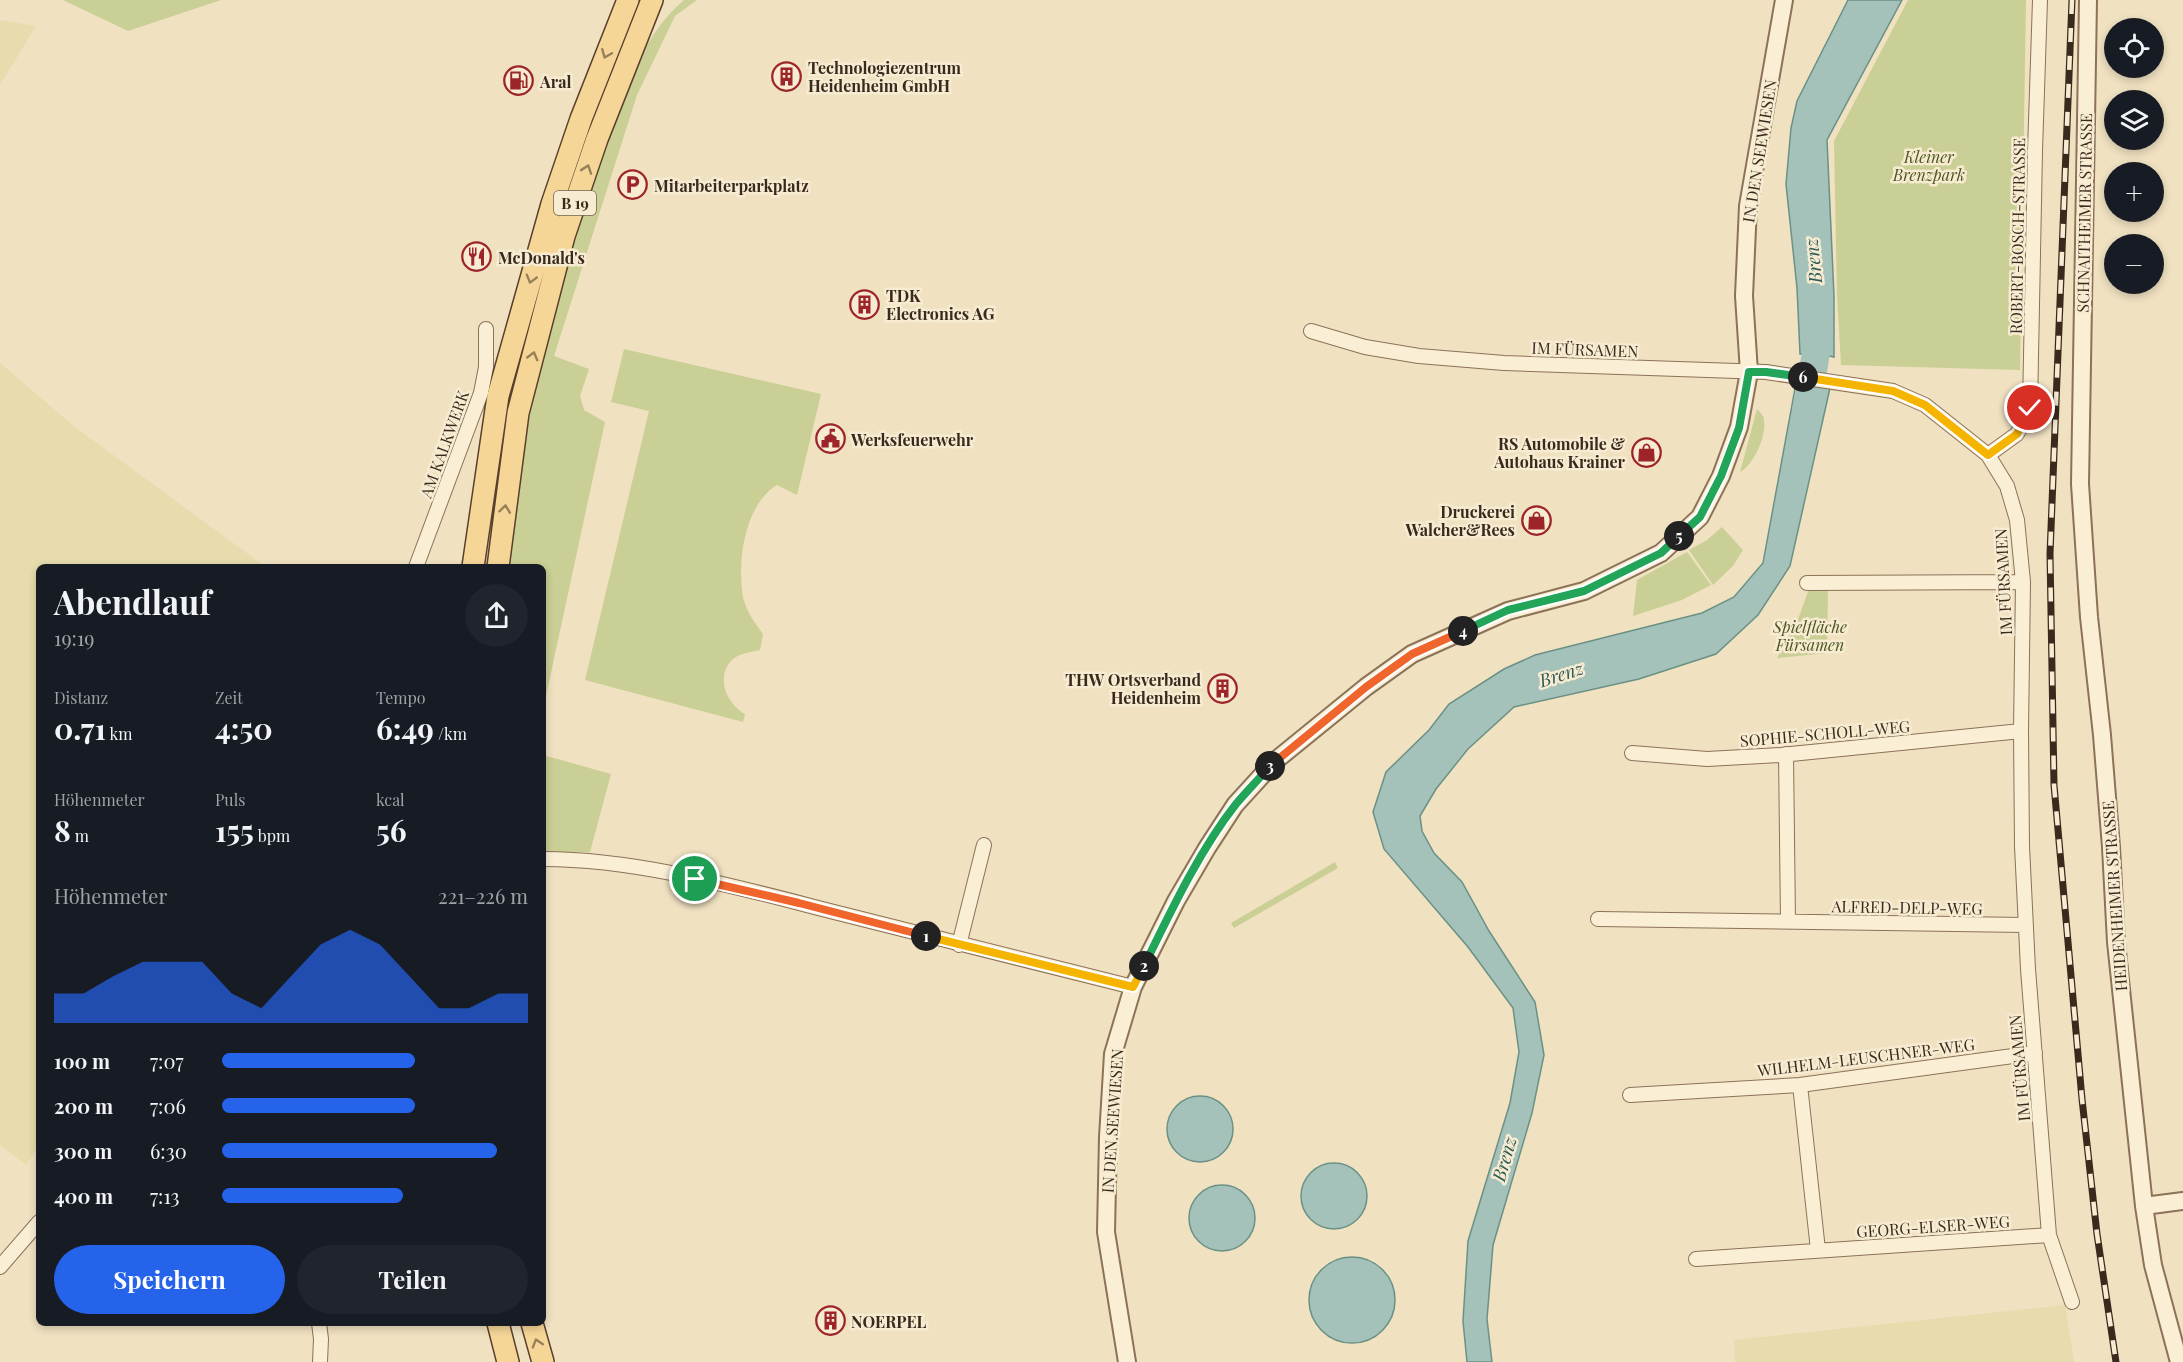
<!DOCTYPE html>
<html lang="de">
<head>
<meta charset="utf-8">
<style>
	:root { --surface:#171b24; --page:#20242c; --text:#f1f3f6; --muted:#9ea1a6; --accent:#2563eb }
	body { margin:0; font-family:"Playfair Display",serif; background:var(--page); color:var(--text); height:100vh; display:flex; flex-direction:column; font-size:22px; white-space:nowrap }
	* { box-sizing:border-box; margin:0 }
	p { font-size:20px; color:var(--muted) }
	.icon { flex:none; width:33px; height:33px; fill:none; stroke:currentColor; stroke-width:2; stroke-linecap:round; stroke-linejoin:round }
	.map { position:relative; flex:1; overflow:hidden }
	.panel { position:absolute; left:36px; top:564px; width:510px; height:762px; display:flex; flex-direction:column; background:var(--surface); border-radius:9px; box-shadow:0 3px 9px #0003 }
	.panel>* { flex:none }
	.tools { position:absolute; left:2104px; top:18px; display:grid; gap:12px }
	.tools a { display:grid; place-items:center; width:60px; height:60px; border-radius:50%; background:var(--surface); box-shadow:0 3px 9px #0003; font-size:30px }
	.pin { position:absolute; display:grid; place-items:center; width:51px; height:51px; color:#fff; margin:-26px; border:3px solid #fff; border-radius:50%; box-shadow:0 2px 6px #0007 }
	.km { position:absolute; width:30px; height:30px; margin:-15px; border-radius:50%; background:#222; color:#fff; font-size:16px; line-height:30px; text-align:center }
	.round { display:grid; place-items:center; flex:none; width:63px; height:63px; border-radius:32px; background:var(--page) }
	.overview { display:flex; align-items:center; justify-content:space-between; height:102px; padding:0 18px }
	h1 { font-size:33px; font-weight:700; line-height:45px }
	.stats { display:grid; grid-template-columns:repeat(3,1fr); gap:9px; height:102px; padding:6px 18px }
	.stats div { display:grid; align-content:center }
	.stats b { font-size:30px; font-weight:700 }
	.stats small { font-size:16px; font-weight:400 }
	.stats p { font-size:16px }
	.chart { height:168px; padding:12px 18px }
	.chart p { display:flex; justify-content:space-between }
	.chart svg { width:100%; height:108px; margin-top:6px; fill:var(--accent); opacity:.7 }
	.button { display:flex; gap:12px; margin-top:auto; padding:12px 18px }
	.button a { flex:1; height:69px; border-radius:36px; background:var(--accent); color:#fff; font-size:24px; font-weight:700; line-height:69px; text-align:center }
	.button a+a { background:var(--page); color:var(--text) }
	ul { padding:0 18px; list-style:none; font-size:20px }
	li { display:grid; grid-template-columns:96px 72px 1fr; align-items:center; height:45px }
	li i { height:15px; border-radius:8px; background:var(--accent) }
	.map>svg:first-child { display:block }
	.farmland { fill:#e6dcae }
	.green { fill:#cacf95 }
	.water { fill:#a4c2b9; stroke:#6b9186; stroke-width:1.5 }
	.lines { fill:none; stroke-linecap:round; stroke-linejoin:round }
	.river { stroke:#a4c2b9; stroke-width:28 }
	.minor-casing { stroke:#8b7258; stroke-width:16 }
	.tertiary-casing { stroke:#8b7258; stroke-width:20 }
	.primary-casing { stroke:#58402c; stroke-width:24 }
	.minor { stroke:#faeed5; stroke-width:14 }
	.tertiary { stroke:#faeed5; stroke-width:16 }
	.primary { stroke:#f6d697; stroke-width:21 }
	.rail-casing { stroke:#3a2a1d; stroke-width:7 }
	.rail { stroke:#f7ebd1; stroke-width:4.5; stroke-dasharray:14; stroke-linecap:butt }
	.oneway { stroke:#98805a }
	.split-1-casing { stroke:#fff; stroke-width:12 }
	.split-2-casing { stroke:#fff; stroke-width:12 }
	.split-3-casing { stroke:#fff; stroke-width:12 }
	.split-4-casing { stroke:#fff; stroke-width:12 }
	.split-5-casing { stroke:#fff; stroke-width:12 }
	.split-6-casing { stroke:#fff; stroke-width:12 }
	.split-7-casing { stroke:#fff; stroke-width:12 }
	.split-1 { stroke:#f0652b; stroke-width:8 }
	.split-2 { stroke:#f5b400; stroke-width:8 }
	.split-3 { stroke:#22a559; stroke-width:8 }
	.split-4 { stroke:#f0652b; stroke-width:8 }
	.split-5 { stroke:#22a559; stroke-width:8 }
	.split-6 { stroke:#22a559; stroke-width:8 }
	.split-7 { stroke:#f5b400; stroke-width:8 }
	.labels { text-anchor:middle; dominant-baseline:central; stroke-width:5; stroke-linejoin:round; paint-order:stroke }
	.shield { fill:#f7ebd1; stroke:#736453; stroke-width:1.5 }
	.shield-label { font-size:15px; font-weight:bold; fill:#3a2a1d }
	.poi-label { font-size:16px; font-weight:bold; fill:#3a2a1d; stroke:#f7ebd1; text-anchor:start }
	.street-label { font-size:16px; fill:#3a2a1d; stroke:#f7ebd1 }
	.park-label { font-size:16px; font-style:italic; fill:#4b5722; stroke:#f7ebd1 }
	.water-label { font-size:18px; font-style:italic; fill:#2b5a56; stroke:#f7ebd1 }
</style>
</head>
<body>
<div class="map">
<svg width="2183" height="1362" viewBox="0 0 2183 1362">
	<rect width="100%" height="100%" fill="#f0e1c1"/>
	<path class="farmland" d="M0 20 36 26 0 85Z
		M0 363 75 427 266 567H39V1145L26 1165 0 1145Z
		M2065 1305 2074 1362H1735L1734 1340Z"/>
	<path class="green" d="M63 0H221L128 31Z
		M684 0H697L675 16 637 95 554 356 589 369 580 396 584 410 605 422 543 710V567H507C511 535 514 503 519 472 538 364 566 258 602 155 620 101 640 37 684 0Z
		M1908 0H2026L2020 370 1841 365 1837 295 1834 141Z
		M624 349 821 394 797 495 777 485C744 505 737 562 743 597 746 611 755 623 763 634L760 650C751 652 739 653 732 660 715 677 727 704 745 714L743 722 585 680 649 411 611 402Z
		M1757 409C1759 411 1761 413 1763 416 1769 432 1754 465 1740 472Z
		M1722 527 1743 550 1733 566 1713 585 1689 550 1707 540Z
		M1687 552 1711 585 1682 600 1633 616 1637 580Z
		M1809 589H1828L1827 653 1777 658 1797 622Z
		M543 755 611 774 590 852 543 853Z
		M1335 862 1338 868 1234 928 1231 923Z"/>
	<path class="water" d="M1848 0H1902L1827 140 1834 296V357L1816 353 1800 354 1797 288 1786 184 1791 128 1797 101Z
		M1796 383 1830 388 1790 566 1758 615 1716 654 1639 679 1514 707 1468 749 1436 789 1420 816 1422 831 1434 853 1462 882 1489 931 1535 1002 1544 1055 1532 1113 1493 1245 1487 1319 1492 1362H1467L1463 1321 1468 1241 1510 1103 1519 1052 1513 1008 1468 947 1384 849 1373 812 1386 772 1429 730 1449 704 1504 669 1535 655 1702 613 1734 597 1763 563Z
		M1167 1129a33 33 0 1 1 66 0a33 33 0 1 1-66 0Z
		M1301 1196a33 33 0 1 1 66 0a33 33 0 1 1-66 0Z
		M1189 1218a33 33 0 1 1 66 0a33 33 0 1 1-66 0Z
		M1309 1300a43 43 0 1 1 86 0a43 43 0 1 1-86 0Z"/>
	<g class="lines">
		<path class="river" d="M1806 411 1816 353 1818 314"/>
		<defs>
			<path id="minor" d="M1311 331 1365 347 1419 356 1504 363 1766 372 1893 391 1925 405 1988 455 2007 486 2017 520 2023 582 2021 731 2022 846 2028 969 2049 1235 2072 1302
				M1988 455 2017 434 2030 408 2035 151 2040 0
				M416 567 481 393 486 367V329
				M1807 583 2023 582
				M1632 753 1707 759 1781 755 2021 731
				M1786 754 1788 921
				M543 859C641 859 747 890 842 914 939 939 1036 963 1133 987
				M1598 919 2026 925
				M959 945 984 845
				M1800 1085 1818 1250
				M1630 1095 1800 1085 2035 1053
				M1696 1259 2049 1235
				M0 1267 39 1222
				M319 1323 321 1339 320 1362"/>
			<path id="tertiary" d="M2088 0 2080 484 2089 617 2102 735 2111 847 2116 942 2144 1206 2153 1265 2179 1362
				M2144 1206 2183 1201
				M1127 1362 1106 1232 1108 1137 1113 1054 1133 987 1176 901 1207 848 1235 805 1275 761 1366 687 1412 654 1508 611 1584 591 1661 553 1700 517 1721 476 1739 427 1749 372 1744 296 1748 206 1784 0"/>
			<path id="primary" d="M473 567 498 396 552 204 581 119 628 0
				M498 567 518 413 564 236 597 139 652 0
				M498 1323 508 1362
				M532 1323 543 1362"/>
		</defs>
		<use href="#minor" class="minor-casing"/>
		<use href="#tertiary" class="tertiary-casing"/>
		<use href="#primary" class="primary-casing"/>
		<use href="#minor" class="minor"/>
		<use href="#tertiary" class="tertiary"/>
		<use href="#primary" class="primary"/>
		<defs>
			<path id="rail" d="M2072 0 2050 554 2054 785 2082 1099 2097 1234 2116 1362"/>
		</defs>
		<use href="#rail" class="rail-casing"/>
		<use href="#rail" class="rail"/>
	</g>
	<defs><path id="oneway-chevron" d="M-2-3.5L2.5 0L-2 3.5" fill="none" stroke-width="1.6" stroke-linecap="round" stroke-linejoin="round" transform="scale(1.5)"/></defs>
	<g class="oneway">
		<use href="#oneway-chevron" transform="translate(606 54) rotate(112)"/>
		<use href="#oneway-chevron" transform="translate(587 169) rotate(-71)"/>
		<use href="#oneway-chevron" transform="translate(531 279) rotate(106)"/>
		<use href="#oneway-chevron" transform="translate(533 356) rotate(-75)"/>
		<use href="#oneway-chevron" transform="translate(505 509) rotate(-83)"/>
		<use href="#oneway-chevron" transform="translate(537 1343) rotate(-107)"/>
	</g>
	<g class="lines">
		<defs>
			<path id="split-1" d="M695 879 799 903 926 936"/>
			<path id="split-2" d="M926 936 1133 987 1144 966"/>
			<path id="split-3" d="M1144 966C1170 913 1199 851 1236 804 1247 791 1259 779 1270 766"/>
			<path id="split-4" d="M1270 766 1366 687 1412 654 1463 631"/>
			<path id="split-5" d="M1463 631 1508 610 1584 591 1661 553 1679 536"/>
			<path id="split-6" d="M1679 536 1700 517 1721 476 1739 428 1749 372H1766L1803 377"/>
			<path id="split-7" d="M1803 377 1893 391 1925 405 1988 455 2017 434 2030 408"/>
		</defs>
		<use href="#split-1" class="split-1-casing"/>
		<use href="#split-2" class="split-2-casing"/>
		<use href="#split-3" class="split-3-casing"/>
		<use href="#split-4" class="split-4-casing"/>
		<use href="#split-5" class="split-5-casing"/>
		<use href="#split-6" class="split-6-casing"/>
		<use href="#split-7" class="split-7-casing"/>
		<use href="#split-1" class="split-1"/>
		<use href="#split-2" class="split-2"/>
		<use href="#split-3" class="split-3"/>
		<use href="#split-4" class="split-4"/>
		<use href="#split-5" class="split-5"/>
		<use href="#split-6" class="split-6"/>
		<use href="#split-7" class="split-7"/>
	</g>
	<defs>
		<symbol id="building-ring" viewBox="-11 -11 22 22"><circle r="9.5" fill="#f7ebd1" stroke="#9d2529" stroke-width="1.5"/><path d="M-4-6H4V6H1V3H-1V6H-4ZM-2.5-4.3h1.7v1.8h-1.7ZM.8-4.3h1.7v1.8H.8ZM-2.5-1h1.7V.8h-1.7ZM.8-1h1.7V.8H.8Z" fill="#9d2529"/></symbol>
		<symbol id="fuel-ring" viewBox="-11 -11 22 22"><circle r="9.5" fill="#f7ebd1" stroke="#9d2529" stroke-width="1.5"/><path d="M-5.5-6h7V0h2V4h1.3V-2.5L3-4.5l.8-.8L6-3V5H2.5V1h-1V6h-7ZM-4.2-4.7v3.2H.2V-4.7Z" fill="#9d2529"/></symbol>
		<symbol id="parking-ring" viewBox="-11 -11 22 22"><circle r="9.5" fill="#f7ebd1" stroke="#9d2529" stroke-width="1.5"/><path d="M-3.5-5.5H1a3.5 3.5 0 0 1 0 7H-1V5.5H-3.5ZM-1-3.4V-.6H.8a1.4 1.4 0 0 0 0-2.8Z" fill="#9d2529"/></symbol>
		<symbol id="restaurant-ring" viewBox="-11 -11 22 22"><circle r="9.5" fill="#f7ebd1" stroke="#9d2529" stroke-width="1.5"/><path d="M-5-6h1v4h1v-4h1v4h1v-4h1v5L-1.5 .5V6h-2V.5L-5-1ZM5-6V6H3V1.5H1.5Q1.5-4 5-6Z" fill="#9d2529"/></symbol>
		<symbol id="civic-ring" viewBox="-11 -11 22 22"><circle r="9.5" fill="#f7ebd1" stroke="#9d2529" stroke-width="1.5"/><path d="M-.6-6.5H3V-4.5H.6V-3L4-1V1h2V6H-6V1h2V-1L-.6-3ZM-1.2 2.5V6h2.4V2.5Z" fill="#9d2529"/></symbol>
		<symbol id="shop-ring" viewBox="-11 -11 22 22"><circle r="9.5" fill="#f7ebd1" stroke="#9d2529" stroke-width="1.5"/><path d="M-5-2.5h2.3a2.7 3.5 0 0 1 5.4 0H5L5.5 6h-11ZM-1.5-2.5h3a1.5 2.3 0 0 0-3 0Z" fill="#9d2529"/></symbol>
	</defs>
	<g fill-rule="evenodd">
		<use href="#building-ring" x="770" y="60" width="33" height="33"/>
		<use href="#fuel-ring" x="502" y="64" width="33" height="33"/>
		<use href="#parking-ring" x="616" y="168" width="33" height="33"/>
		<use href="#restaurant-ring" x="460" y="240" width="33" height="33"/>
		<use href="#building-ring" x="848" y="288" width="33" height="33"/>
		<use href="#civic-ring" x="814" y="422" width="33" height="33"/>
		<use href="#shop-ring" x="1630" y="436" width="33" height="33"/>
		<use href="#shop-ring" x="1520" y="504" width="33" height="33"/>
		<use href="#building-ring" x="1206" y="672" width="33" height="33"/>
		<use href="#building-ring" x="814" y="1304" width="33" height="33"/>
	</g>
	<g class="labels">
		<rect class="shield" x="554" y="191" width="42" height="24" rx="4.5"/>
		<g class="shield-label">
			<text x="575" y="203">B 19</text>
		</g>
		<g class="poi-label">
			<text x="808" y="67">Technologiezentrum<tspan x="808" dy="18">Heidenheim GmbH</tspan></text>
			<text x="540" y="81">Aral</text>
			<text x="654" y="185">Mitarbeiterparkplatz</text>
			<text x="498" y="257">McDonald's</text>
			<text x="886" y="295">TDK<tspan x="886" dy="18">Electronics AG</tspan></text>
			<text x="851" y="439">Werksfeuerwehr</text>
			<text x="1625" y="443" text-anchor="end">RS Automobile &amp;<tspan x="1625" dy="18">Autohaus Krainer</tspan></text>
			<text x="1515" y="511" text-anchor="end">Druckerei<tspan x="1515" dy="18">Walcher&amp;Rees</tspan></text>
			<text x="1201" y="679" text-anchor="end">THW Ortsverband<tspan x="1201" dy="18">Heidenheim</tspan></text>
			<text x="851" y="1321">NOERPEL</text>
		</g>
		<g class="street-label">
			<text transform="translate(1759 151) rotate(-81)">IN DEN SEEWIESEN</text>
			<text transform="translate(2084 213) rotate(-89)">SCHNAITHEIMER STRASSE</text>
			<text transform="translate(2017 236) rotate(-89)">ROBERT-BOSCH-STRASSE</text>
			<text transform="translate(1585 349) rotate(2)">IM FÜRSAMEN</text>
			<text transform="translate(444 444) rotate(-70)">AM KALKWERK</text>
			<text transform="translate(2003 582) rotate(-93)">IM FÜRSAMEN</text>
			<text transform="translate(1825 733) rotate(-5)">SOPHIE-SCHOLL-WEG</text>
			<text transform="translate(2114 896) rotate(-94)">HEIDENHEIMER STRASSE</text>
			<text transform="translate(1907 907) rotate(1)">ALFRED-DELP-WEG</text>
			<text transform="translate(1866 1057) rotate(-7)">WILHELM-LEUSCHNER-WEG</text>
			<text transform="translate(2019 1068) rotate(-95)">IM FÜRSAMEN</text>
			<text transform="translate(1112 1121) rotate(-86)">IN DEN SEEWIESEN</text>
			<text transform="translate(1933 1226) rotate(-4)">GEORG-ELSER-WEG</text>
		</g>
		<g class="park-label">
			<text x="1929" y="156">Kleiner<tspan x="1929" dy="18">Brenzpark</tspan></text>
			<text x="1810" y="626">Spielfläche<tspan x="1810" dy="18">Fürsamen</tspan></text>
		</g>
		<g class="water-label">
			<text transform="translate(1813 261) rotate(-96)">Brenz</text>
			<text transform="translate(1561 674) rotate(-18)">Brenz</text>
			<text transform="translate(1504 1159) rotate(-74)">Brenz</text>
		</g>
	</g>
</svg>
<div class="tools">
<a><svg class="icon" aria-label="locate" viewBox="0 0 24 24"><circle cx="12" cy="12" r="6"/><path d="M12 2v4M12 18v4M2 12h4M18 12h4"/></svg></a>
<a><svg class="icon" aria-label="layers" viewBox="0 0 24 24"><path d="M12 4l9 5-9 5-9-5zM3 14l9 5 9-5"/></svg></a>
<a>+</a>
<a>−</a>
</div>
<div class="pin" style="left:695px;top:879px;background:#1e9e55"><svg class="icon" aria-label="arrive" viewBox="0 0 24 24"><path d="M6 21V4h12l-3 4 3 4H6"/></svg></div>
<div class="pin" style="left:2030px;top:408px;background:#d93025"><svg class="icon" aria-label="check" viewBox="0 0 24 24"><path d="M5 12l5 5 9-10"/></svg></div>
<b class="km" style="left:926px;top:936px">1</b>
<b class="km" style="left:1144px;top:966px">2</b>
<b class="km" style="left:1270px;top:766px">3</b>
<b class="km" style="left:1463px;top:631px">4</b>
<b class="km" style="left:1679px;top:536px">5</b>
<b class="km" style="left:1803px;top:377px">6</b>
<section class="panel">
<div class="overview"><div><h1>Abendlauf</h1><p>19:19</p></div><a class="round"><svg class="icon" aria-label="share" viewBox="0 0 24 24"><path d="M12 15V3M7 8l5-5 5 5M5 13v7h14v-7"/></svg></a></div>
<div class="stats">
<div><p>Distanz</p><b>0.71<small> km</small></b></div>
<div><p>Zeit</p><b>4:50</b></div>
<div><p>Tempo</p><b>6:49<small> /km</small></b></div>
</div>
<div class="stats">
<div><p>Höhenmeter</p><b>8<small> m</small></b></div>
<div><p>Puls</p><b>155<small> bpm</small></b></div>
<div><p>kcal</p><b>56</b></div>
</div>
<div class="chart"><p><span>Höhenmeter</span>221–226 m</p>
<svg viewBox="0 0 160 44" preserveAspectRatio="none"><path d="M0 44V32L10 32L20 25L30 19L40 19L50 19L60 32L70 38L80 25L90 12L100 6L110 12L120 25L130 38L140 38L150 32L160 32V44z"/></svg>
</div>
<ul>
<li><b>100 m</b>7:07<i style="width:63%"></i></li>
<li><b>200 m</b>7:06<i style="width:63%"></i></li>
<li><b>300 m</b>6:30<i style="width:90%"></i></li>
<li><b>400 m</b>7:13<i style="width:59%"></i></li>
</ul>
<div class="button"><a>Speichern</a><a>Teilen</a></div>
</section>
</div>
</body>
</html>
